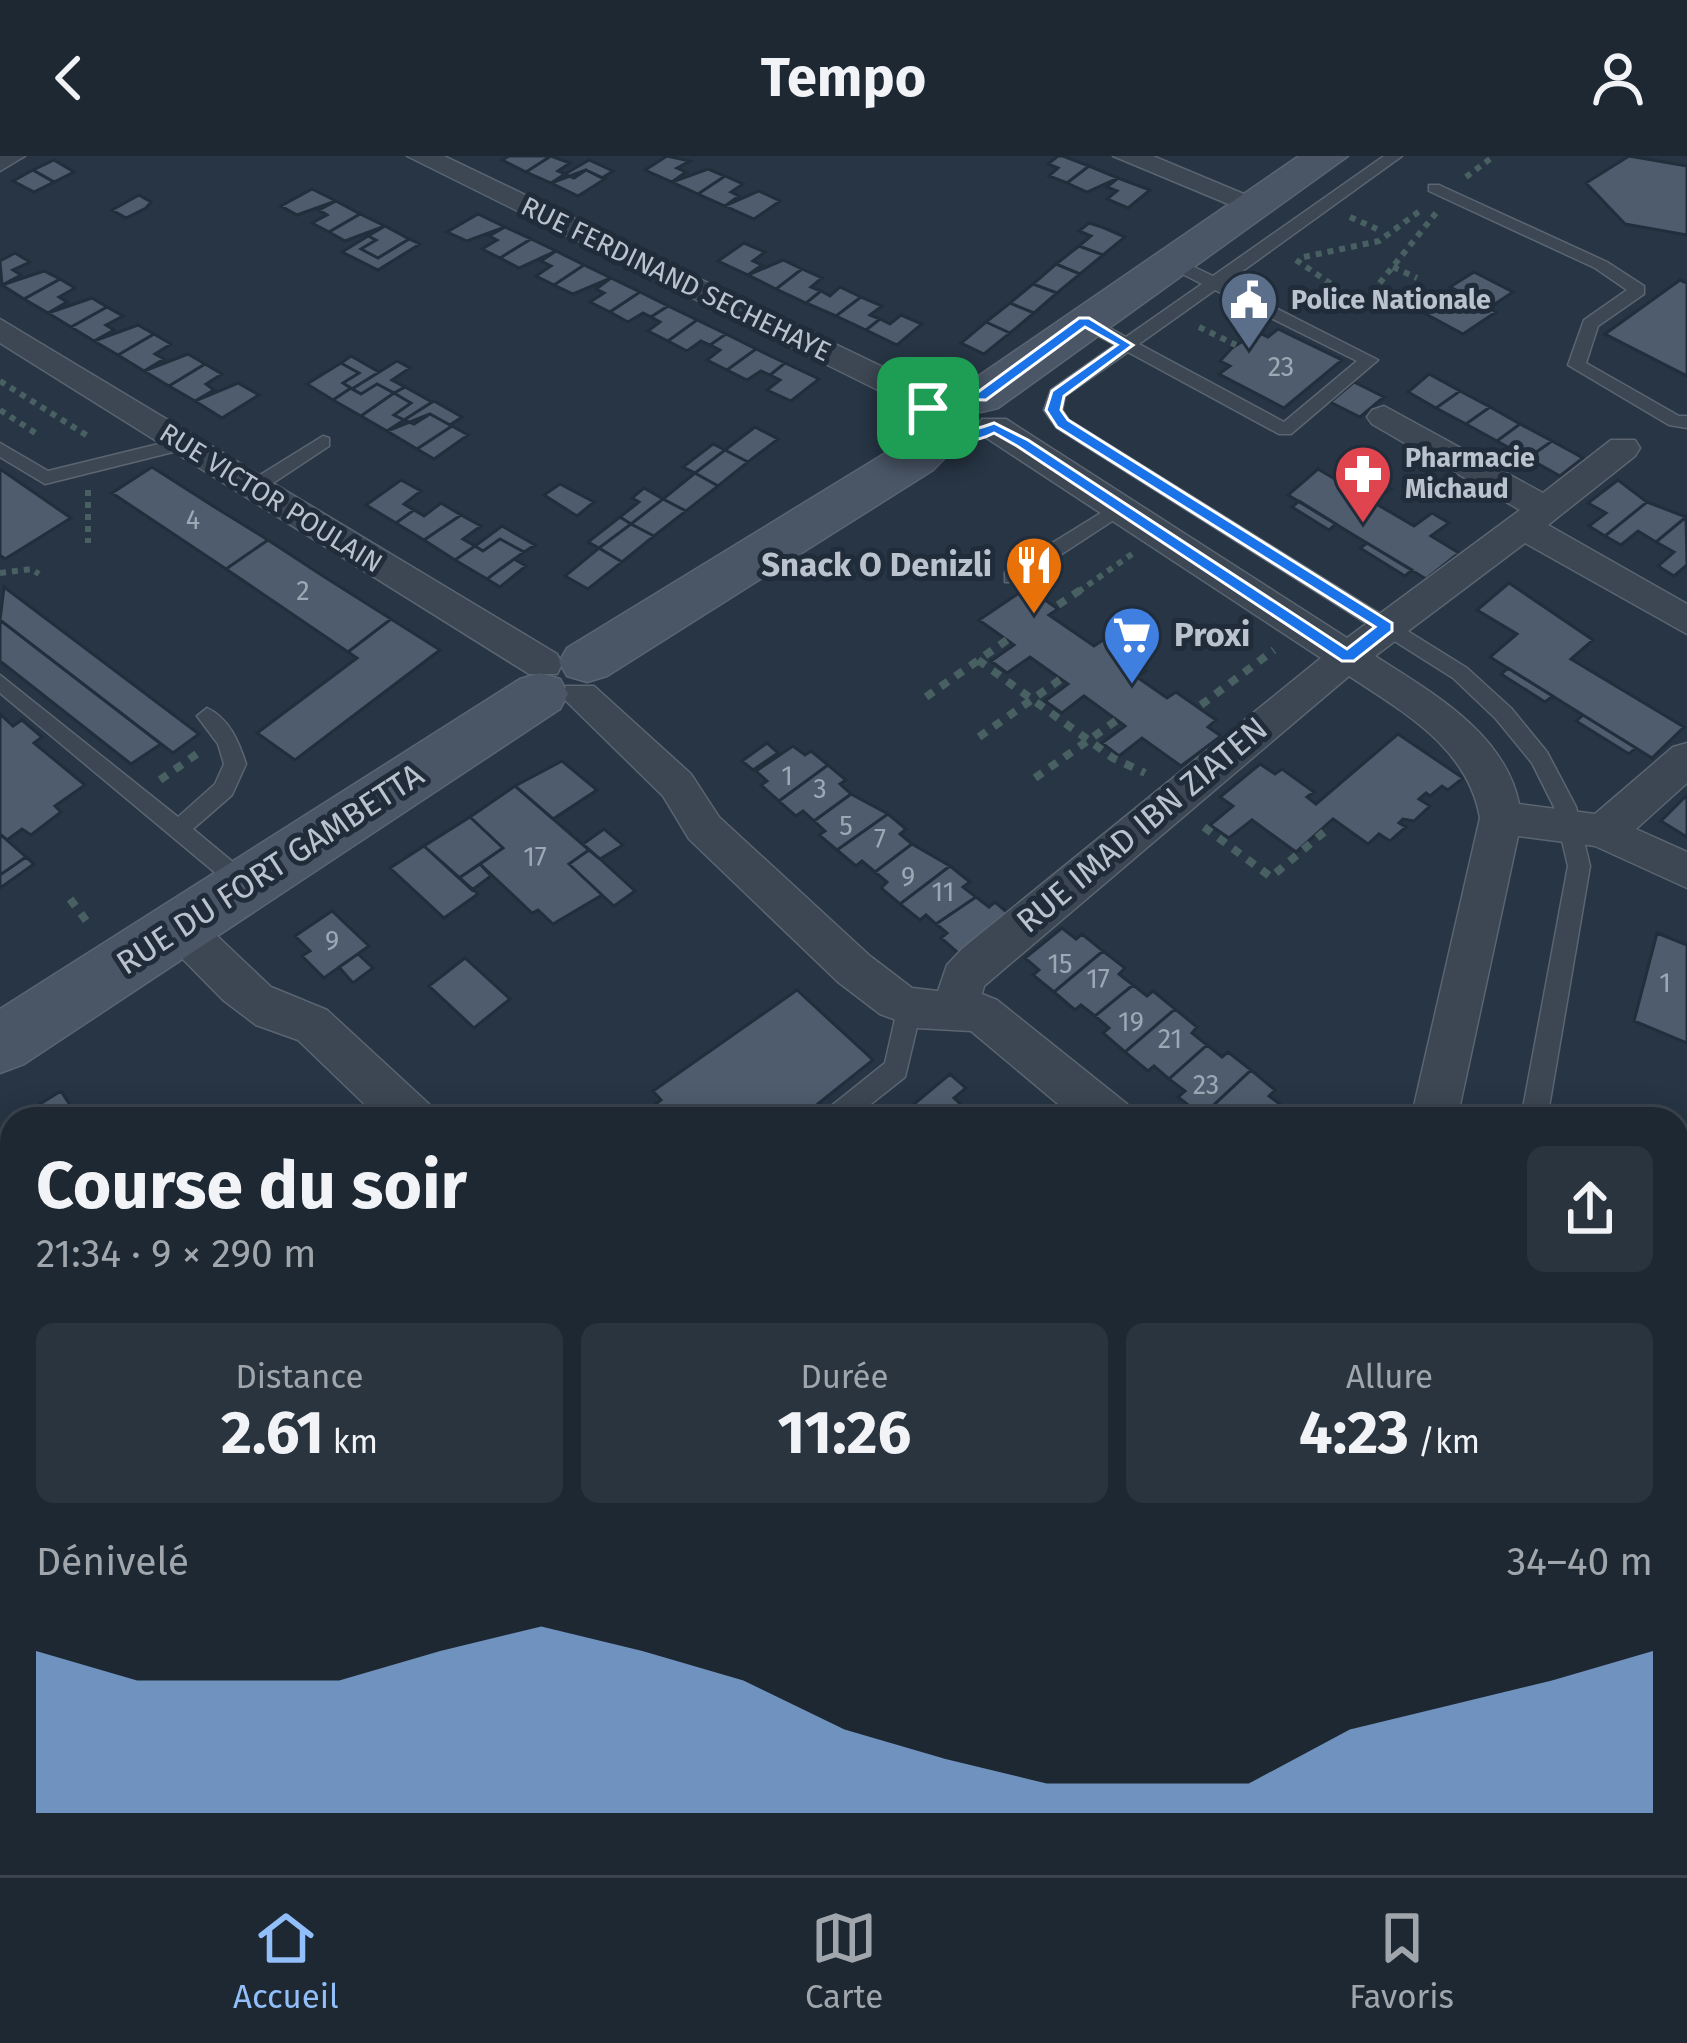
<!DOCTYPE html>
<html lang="fr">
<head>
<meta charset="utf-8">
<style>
	:root { --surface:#1d2833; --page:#2a343f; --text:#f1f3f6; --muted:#a0a6ac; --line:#3b444e; --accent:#92bff9 }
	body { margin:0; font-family:"Fira Sans",sans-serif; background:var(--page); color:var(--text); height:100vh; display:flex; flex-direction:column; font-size:45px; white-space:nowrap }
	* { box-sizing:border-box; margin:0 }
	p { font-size:39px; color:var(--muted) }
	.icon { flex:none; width:66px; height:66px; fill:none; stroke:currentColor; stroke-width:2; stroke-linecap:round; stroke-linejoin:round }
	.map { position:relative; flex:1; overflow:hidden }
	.panel { position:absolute; left:0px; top:951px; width:1689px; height:768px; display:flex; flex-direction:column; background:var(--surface); border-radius:36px 36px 0 0; box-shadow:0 6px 30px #0003,0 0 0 3px var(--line) }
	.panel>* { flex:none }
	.pin { position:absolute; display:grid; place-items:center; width:102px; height:102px; color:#fff; margin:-51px; border-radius:24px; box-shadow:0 6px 18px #0006 }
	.round { display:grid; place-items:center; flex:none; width:126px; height:126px; border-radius:18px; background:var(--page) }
	.summary { display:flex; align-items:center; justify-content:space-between; height:204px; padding:0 36px }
	h1 { font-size:66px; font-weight:700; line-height:90px }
	.metrics { display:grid; grid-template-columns:repeat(3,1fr); gap:18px; height:204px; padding:12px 36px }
	.metrics div { display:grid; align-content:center; border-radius:18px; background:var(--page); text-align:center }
	.metrics b { font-size:60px; font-weight:700 }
	.metrics small { font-size:33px; font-weight:400 }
	.metrics p { font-size:33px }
	.chart { height:336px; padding:24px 36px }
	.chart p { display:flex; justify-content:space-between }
	.chart svg { width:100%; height:216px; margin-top:12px; fill:var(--accent); opacity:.7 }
	header { display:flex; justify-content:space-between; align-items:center; height:156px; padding:0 36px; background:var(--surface); font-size:54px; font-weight:700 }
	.dock { display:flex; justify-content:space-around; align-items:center; height:168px; border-top:3px solid var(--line); background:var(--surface); font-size:33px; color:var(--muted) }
	.dock a { display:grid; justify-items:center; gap:6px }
	.dock .selected { color:var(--accent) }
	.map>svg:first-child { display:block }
	.green { fill:#294345 }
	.building { fill:#4e5c6d; stroke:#222e3b; stroke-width:3 }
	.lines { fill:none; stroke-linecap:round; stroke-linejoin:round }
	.lane-casing { stroke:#5a6571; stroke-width:3 }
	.street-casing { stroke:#5a6571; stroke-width:3 }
	.secondary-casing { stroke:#5a6571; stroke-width:3 }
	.path-far2 { stroke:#486061; stroke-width:6; stroke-dasharray:6 6; stroke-linecap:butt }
	.path-far1 { stroke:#486061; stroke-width:8; stroke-dasharray:9 9; stroke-linecap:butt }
	.path { stroke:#486061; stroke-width:9; stroke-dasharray:10 10; stroke-linecap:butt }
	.lane { fill:#3c4753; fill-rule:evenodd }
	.street { fill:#3c4753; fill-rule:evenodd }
	.secondary { fill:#4a5666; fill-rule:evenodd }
	.route { fill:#1a73e8; stroke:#fff; stroke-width:3; fill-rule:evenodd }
	.labels { text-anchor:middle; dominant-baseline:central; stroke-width:10; stroke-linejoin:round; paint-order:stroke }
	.far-street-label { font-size:27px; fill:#b9c2cd; stroke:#202c39 }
	.far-poi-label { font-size:27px; font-weight:bold; fill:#b9c2cd; stroke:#202c39; text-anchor:start }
	.number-label { font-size:27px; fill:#9ea8b5 }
	.poi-label { font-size:33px; font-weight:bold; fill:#b9c2cd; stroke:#202c39; text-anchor:end }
	.street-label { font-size:33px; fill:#b9c2cd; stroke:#202c39 }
</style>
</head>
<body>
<header><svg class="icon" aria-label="back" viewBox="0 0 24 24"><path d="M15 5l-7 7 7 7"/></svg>Tempo<svg class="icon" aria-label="person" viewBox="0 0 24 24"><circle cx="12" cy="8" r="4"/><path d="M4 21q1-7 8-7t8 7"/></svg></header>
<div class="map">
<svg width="1687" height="1719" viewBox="0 0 1687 1719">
	<rect width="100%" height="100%" fill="#273544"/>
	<path class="green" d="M313 1707H711L712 1719H325Z"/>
	<path class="building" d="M509 0H551L526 16 502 4Z
		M551 0 570 7 558 15 565 18 551 27 526 16Z
		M667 0 690 5 677 12 686 16 672 26 645 14Z
		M1058 0H1063L1089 10 1067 27 1049 20 1058 12 1048 8Z
		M1629 0 1687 10V79L1625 68 1586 27Z
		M54 4 74 16 54 26 33 14Z
		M589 4 613 15 602 22 586 14 574 22 565 18Z
		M1089 10 1118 22 1087 36 1067 27Z
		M708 13 725 20 698 38 672 26Z
		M33 14 54 26 34 36 13 25Z
		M586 14 605 23 578 40 551 27Z
		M725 20 743 28 731 36 739 40 725 50 698 38Z
		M1118 22 1150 34 1128 52 1107 43 1117 35 1107 31Z
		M312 33 336 45 297 59 281 50Z
		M759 35 780 45 754 63 725 50Z
		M139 39 151 46 146 52 126 62 112 54Z
		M336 45 360 58 329 76 312 67 327 59 319 54Z
		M360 58 385 70 345 85 329 76Z
		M478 58 505 71 467 85 447 76Z
		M1089 67 1102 71 1125 81 1103 99 1079 90 1091 80 1079 75Z
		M385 70 409 83 378 102 361 93 376 84 368 80Z
		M505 71 531 83 500 102 482 93 497 84 489 80Z
		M368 80 376 84 361 93 378 102 409 83 420 88 378 114 342 96Z
		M531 83 556 95 519 112 500 102Z
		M744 87 765 96 753 105 762 109 748 119 718 105Z
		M1079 90 1103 99 1080 118 1056 108Z
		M556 95 584 109 554 129 536 120 551 110 541 105Z
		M15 97 30 106 13 114 21 119 2 129 0 105Z
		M783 104 802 113 776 133 748 119Z
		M1056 108 1080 118 1057 137 1033 128Z
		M584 109 611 122 573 138 554 129Z
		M802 113 822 122 811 131 821 135 806 147 776 133Z
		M44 115 60 123 24 143 2 129Z
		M1474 116 1513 136 1489 152 1496 156 1463 178 1424 157 1458 135 1450 131Z
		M611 122 640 136 610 156 590 146 604 137 596 133Z
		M60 123 75 132 59 141 67 146 48 157 24 143Z
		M1680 124 1687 127V220L1605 178Z
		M1033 128 1057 137 1034 157 1010 147Z
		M840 131 861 141 836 160 806 147 821 135 830 140Z
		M640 136 668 150 651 161 643 157 628 166 610 156Z
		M861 141 882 150 870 159 880 163 866 174 836 160Z
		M92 142 107 151 71 171 48 157Z
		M1010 147 1034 157 1010 177 986 166Z
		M668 150 697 164 668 185 648 175 660 166 651 161Z
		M107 151 123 160 106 169 114 174 94 185 71 171Z
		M901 159 922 168 897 189 866 174 880 163 890 168Z
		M697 164 726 178 710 189 701 185 687 195 668 185Z
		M986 166 1010 177 984 198 961 187Z
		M138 169 154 178 118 199 94 185Z
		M1278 173 1342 204 1284 252 1219 218 1230 210 1220 205 1232 192 1257 176 1268 181Z
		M154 178 171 188 155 198 164 203 144 215 118 199Z
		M726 178 756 193 727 214 707 204 720 194 710 189Z
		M756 193 785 207 770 219 761 215 747 224 727 214Z
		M188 198 205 208 169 230 144 215Z
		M351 200 379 216 352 233 343 227 359 217 341 207Z
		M397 205 410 212 392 224 405 231 394 237 377 228 361 238 352 233Z
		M341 207 359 217 343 227 351 232 333 244 307 228Z
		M785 207 819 223 791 245 767 234 780 224 770 219Z
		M205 208 222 218 206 228 214 234 195 245 169 230Z
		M1429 218 1460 235 1436 252 1408 236Z
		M1354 226 1384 241 1360 261 1330 246Z
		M238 227 259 239 222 262 195 245Z
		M377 228 394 237 361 260 333 244 351 232 361 238Z
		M405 231 432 246 404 264 394 259 411 247 394 237Z
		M1460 235 1490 251 1466 268 1436 252Z
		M394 237 411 247 394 259 404 264 387 275 361 260Z
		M434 245 462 261 450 269 430 258 414 268 404 264Z
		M1490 251 1520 268 1497 285 1466 268Z
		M430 258 452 270 417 293 387 275Z
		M1520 268 1552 285 1528 302 1497 285Z
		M452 270 468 279 434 303 417 293Z
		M755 271 778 283 748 306 725 294Z
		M1552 285 1583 302 1560 320 1528 302Z
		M713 288 725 294 695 317 683 311Z
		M725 294 748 306 718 330 695 317Z
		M152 311 213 350 268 384 226 413 112 337Z
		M0 313 71 362 5 403 0 399Z
		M1318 313 1357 336 1375 323 1391 333 1373 346 1414 370 1432 357 1449 367 1431 380 1459 397 1426 423 1288 339Z
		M695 317 718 330 686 355 663 343Z
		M401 324 421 335 404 348 414 354 396 367 366 349Z
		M1618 324 1647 346 1605 380 1589 370 1606 357 1588 347Z
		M560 328 594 346 577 360 544 339Z
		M644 332 663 343 631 368 620 361 639 346 632 342Z
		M663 343 686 355 654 380 631 368Z
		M1299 345 1336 368 1329 374 1292 351Z
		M1647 346 1686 361 1656 386 1638 375 1621 389 1605 380Z
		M441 347 461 359 424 384 396 367 414 354 424 360Z
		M461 359 481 370 463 383 475 390 455 404 424 384Z
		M620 361 631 368 599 392 588 386Z
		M1686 361 1687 409 1674 420 1658 410 1674 396 1656 386Z
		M631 368 654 380 622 406 599 392Z
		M502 370 535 389 524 396 500 383 483 395 475 390Z
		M500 383 524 396 487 423 455 404 475 390 483 395Z
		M268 384 323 420 391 463 348 496 226 413Z
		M1367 387 1412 414 1405 420 1360 392Z
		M599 392 622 406 588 433 565 420Z
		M514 403 526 410 500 431 487 423Z
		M1509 427 1593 484 1571 503 1684 571 1652 602 1490 501 1517 478 1477 454Z
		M4 431 199 578 173 597 0 464Z
		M1019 437 1030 445 1038 439 1058 453 1049 459 1094 490 1103 484 1146 515 1137 521 1167 542 1176 536 1216 564 1208 571 1221 580 1181 610 1142 582 1119 600 1102 587 1125 570 1084 540 1062 557 1045 545 1068 528 1030 501 1007 517 991 505 1014 489 979 464Z
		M391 463 440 494 295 604 257 577 357 502 348 496Z
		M0 464 161 588 131 608 0 505Z
		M1508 512 1553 540 1545 546 1501 518Z
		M0 558 13 570 22 564 42 581 34 587 85 629 55 650 61 656 31 679 22 673 7 684 0 678Z
		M1583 559 1636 592 1629 598 1576 565Z
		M1398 578 1463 622 1448 634 1442 630 1430 640 1426 637 1419 643 1430 650 1414 665 1403 663 1399 667 1406 671 1390 685 1379 678 1368 688 1333 663 1296 696 1252 664 1229 682 1210 669 1233 650 1220 641 1260 608 1275 618 1282 613 1314 636 1307 641 1316 648Z
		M767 587 778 597 753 614 742 605Z
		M793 590 805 599 811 595 828 609 779 645 761 629 767 625 756 615Z
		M562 605 597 634 553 663 515 630Z
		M828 609 846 624 840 628 851 638 814 665 803 655 796 660 779 645Z
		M515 630 589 694 569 708 602 739 553 768 538 754 532 757 480 708 503 692 470 661Z
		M851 638 888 658 837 694 819 679 825 675 814 665Z
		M1687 639V681L1661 665Z
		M888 658 906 673 900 678 912 688 875 716 862 705 856 710 837 694Z
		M470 661 503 692 459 722 424 690Z
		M604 673 623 689 600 703 583 688Z
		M0 678 26 701 0 719Z
		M912 688 950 710 900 748 881 732 887 726 875 716Z
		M424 690 478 738 444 762 390 712Z
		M589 694 600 703 635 735 614 750 602 739 569 708Z
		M26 701 34 708 0 732V719Z
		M480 708 491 720 472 734 459 722Z
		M950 710 970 726 963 731 976 741 936 768 926 759 920 764 900 748Z
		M976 741 989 751 995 746 1016 764 966 804 941 782 947 777 936 768Z
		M332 755 369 790 324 822 302 800 310 795 295 780Z
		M1062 772 1076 783 1082 778 1103 795 1054 836 1033 819 1039 814 1025 802Z
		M1657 777 1687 789V887L1634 865Z
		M1103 795 1125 812 1119 818 1133 829 1095 860 1081 849 1075 854 1054 836Z
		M358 798 373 812 353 827 339 811Z
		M465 802 510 843 474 872 429 830Z
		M1133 829 1147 840 1153 835 1175 853 1125 896 1103 877 1109 872 1095 860Z
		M797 834 873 904 799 963H620L634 953 641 959 661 944 653 935Z
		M1175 853 1197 871 1192 877 1207 889 1169 923 1154 910 1148 915 1125 896Z
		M1207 889 1222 901 1228 896 1251 914 1202 960 1178 941 1185 935 1169 923Z
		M1251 914 1275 934 1269 940 1285 952 1273 963 1202 960Z
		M950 918 966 932 954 942 977 963H896Z
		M61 935 79 963H16L17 962Z
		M12 965V1012L0 1020V973Z
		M1677 1168 1687 1172V1303L1677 1298Z
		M1677 1524 1687 1529V1713L1675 1707Z"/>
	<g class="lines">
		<defs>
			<path id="lane" d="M1384 0H1402L1226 127 1378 204 1291 278H1279L1128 196 1065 240 1062 254 1069 264 1467 512 1511 552 1547 596 1576 651 1590 710 1547 963H1521L1568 710 1554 651 1532 607 1496 563 1453 522 1057 272 1044 254 1051 234 1115 189 1078 169V161H1090L1126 181 1202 128 1165 109V103H1177L1213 120ZM1215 134 1357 205 1284 266 1139 188Z
				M1429 29H1439L1607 106 1644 130V138L1598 170 1586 207 1679 260H1687V272L1669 269 1568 209 1584 164 1627 134 1595 112 1429 35Z
				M323 280 329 282V290L261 335H247V327Z
				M183 282 192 288 189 292 45 328 0 301V287L48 315Z
				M1122 344 1129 346V354L1019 426H1005V416Z
				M0 519 178 661 215 628 224 608 218 588 197 560 207 552C229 562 239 586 246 608L232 639 193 673 252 722 255 728 252 734H236L0 537Z
				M910 840 918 843 922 850 905 921 852 963H821L825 955 885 907 898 850 902 843Z"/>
			<path id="street" d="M0 0H25L0 15Z
				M407 0H444L914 226 945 252 940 259H916L890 240Z
				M1113 0H1153L1270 49 1265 55H1245Z
				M0 163 557 498 562 508 557 518H529L0 187Z
				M1384 250 1543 337 1611 284H1635L1640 292 1635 300 1548 369 1687 448V478L1525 387 1375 500C1431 536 1505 577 1519 648L1595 658 1673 591 1687 587V627L1636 673 1687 696V732L1595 690 1518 680 1457 963H1411L1480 662C1468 592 1405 557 1349 520L984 830 982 838 997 844 1127 948 1133 963H1076L971 875 917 872 880 858 838 826 689 683 663 640 561 540 566 530H594L691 618 719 661 870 800 912 832 938 835 947 809 962 793 1321 502 982 279 977 271 982 263H1006L1347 482 1520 354 1372 268 1367 261 1372 254Z
				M180 754 195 759 271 831 327 854 429 948 435 963H380L298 884 256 869 223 844 165 785 158 772 165 759Z
				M1039 1707H1332L1327 1719H1044Z
				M1387 1707H1464L1469 1719H1392Z"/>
			<path id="secondary" d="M1299 0H1348L998 252 981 256 964 252 957 241 964 230Z
				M943 262 961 267 968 278 933 314 607 520 587 526 567 520 559 506 567 492 897 290 925 267Z
				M540 517 560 523 568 538 560 553 24 908 0 917V853L520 523Z"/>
		</defs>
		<use href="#lane" class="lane-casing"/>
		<use href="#street" class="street-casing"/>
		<use href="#secondary" class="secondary-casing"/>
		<path class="path-far2" d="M1466 21 1494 0
			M1350 61 1377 73
			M1304 101 1379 85 1421 54
			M1296 104 1362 149 1436 57
			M1393 111 1417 122
			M1199 171 1236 189
			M0 225 91 282
			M0 254 40 280
			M88 334V387
			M0 417 31 413 39 418
			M1078 436 1132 398"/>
		<path class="path-far1" d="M1058 449 1082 433
			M978 504 1113 602 1145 617
			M926 541 1007 484
			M1201 549 1274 494
			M979 581 1061 523
			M1035 622 1117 564
			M160 624 201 595
			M1204 671 1271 721 1330 671
			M70 743 91 771"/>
		<path class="path" d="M695 1719 703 1707"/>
		<use href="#lane" class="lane"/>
		<use href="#street" class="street"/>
		<use href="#secondary" class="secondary"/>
	</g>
	<path class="route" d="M1079 162H1089L1133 189 1064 240 1061 254 1068 264 1392 467V475L1354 505H1342L1017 290 994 277C970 290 944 286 923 270V248L950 233 978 236ZM1085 171 1117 189 1052 235 1046 254 1057 271 1375 471 1347 493 1028 284 994 267C972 275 956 280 936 265L935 254 953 243 986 244Z"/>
	<defs>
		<symbol id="civic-pin" viewBox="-11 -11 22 30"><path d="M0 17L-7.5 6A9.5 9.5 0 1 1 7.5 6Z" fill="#5c6f8a" stroke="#202c39"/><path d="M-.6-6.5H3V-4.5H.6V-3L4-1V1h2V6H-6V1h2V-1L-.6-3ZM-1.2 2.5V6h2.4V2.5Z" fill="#fff"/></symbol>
		<symbol id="pharmacy-pin" viewBox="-11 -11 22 30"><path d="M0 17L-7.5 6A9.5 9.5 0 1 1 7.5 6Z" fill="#e0444e" stroke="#202c39"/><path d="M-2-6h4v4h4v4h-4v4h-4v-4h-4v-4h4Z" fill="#fff"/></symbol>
		<symbol id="restaurant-pin" viewBox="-11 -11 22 30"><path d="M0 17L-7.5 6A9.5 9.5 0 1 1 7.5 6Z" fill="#e8710a" stroke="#202c39"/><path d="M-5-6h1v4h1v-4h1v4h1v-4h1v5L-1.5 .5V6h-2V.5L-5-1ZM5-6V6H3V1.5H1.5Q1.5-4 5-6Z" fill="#fff"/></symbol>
		<symbol id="supermarket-pin" viewBox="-11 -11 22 30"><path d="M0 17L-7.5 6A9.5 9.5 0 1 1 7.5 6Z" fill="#3f7fe0" stroke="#202c39"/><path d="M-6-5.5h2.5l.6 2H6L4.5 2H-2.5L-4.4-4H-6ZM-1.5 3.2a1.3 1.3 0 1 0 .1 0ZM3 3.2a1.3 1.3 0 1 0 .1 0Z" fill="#fff"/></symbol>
	</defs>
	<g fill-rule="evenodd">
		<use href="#civic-pin" x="1216" y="111" width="66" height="90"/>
		<use href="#pharmacy-pin" x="1330" y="285" width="66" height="90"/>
		<use href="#restaurant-pin" x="1001" y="376" width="66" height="90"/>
		<use href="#supermarket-pin" x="1099" y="446" width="66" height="90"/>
	</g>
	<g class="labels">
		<g class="far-street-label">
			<text transform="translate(676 123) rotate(26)">RUE FERDINAND SECHEHAYE</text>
			<text transform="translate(271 342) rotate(32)">RUE VICTOR POULAIN</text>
		</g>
		<g class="far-poi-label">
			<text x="1291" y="144">Police Nationale</text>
			<text x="1405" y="302">Pharmacie<tspan x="1405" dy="31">Michaud</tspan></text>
		</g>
		<g class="number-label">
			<text x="1281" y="211">23</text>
			<text x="193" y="364">4</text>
			<text x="303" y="435">2</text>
			<text x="787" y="620">1</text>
			<text x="820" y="633">3</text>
			<text x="846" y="670">5</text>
			<text x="880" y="683">7</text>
			<text x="535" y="701">17</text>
			<text x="908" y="721">9</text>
			<text x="943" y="736">11</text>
			<text x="332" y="785">9</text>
			<text x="1060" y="808">15</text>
			<text x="1098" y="823">17</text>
			<text x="1665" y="827">1</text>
			<text x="1131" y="866">19</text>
			<text x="1170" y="883">21</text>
			<text x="1206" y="929">23</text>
		</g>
		<g class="poi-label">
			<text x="992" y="409">Snack O Denizli</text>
			<text x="1174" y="479" text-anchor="start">Proxi</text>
		</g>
		<g class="street-label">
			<text transform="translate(1142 669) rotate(-40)">RUE IMAD IBN ZIATEN</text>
			<text transform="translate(270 713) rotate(-33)">RUE DU FORT GAMBETTA</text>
		</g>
	</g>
</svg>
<div class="pin" style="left:928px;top:252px;background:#1e9e55"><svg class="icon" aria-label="arrive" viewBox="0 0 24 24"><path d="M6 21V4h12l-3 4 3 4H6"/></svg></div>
<section class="panel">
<div class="summary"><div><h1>Course du soir</h1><p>21:34 · 9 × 290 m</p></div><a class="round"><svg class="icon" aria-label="share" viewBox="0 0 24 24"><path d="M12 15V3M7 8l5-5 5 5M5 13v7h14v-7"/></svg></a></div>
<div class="metrics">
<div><p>Distance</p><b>2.61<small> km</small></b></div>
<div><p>Durée</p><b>11:26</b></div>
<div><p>Allure</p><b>4:23<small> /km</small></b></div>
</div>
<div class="chart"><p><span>Dénivelé</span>34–40 m</p>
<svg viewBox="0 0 160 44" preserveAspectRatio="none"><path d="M0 44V11L10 17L20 17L30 17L40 11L50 6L60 11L70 17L80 27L90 33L100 38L110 38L120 38L130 27L140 22L150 17L160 11V44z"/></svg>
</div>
</section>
</div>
<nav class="dock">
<a class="selected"><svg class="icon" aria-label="home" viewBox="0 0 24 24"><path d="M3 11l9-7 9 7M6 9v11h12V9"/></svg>Accueil</a>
<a><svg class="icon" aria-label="map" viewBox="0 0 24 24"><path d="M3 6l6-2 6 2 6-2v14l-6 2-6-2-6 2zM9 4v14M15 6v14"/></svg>Carte</a>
<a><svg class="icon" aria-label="saved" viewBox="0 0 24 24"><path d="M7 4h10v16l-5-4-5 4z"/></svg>Favoris</a>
</nav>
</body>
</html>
